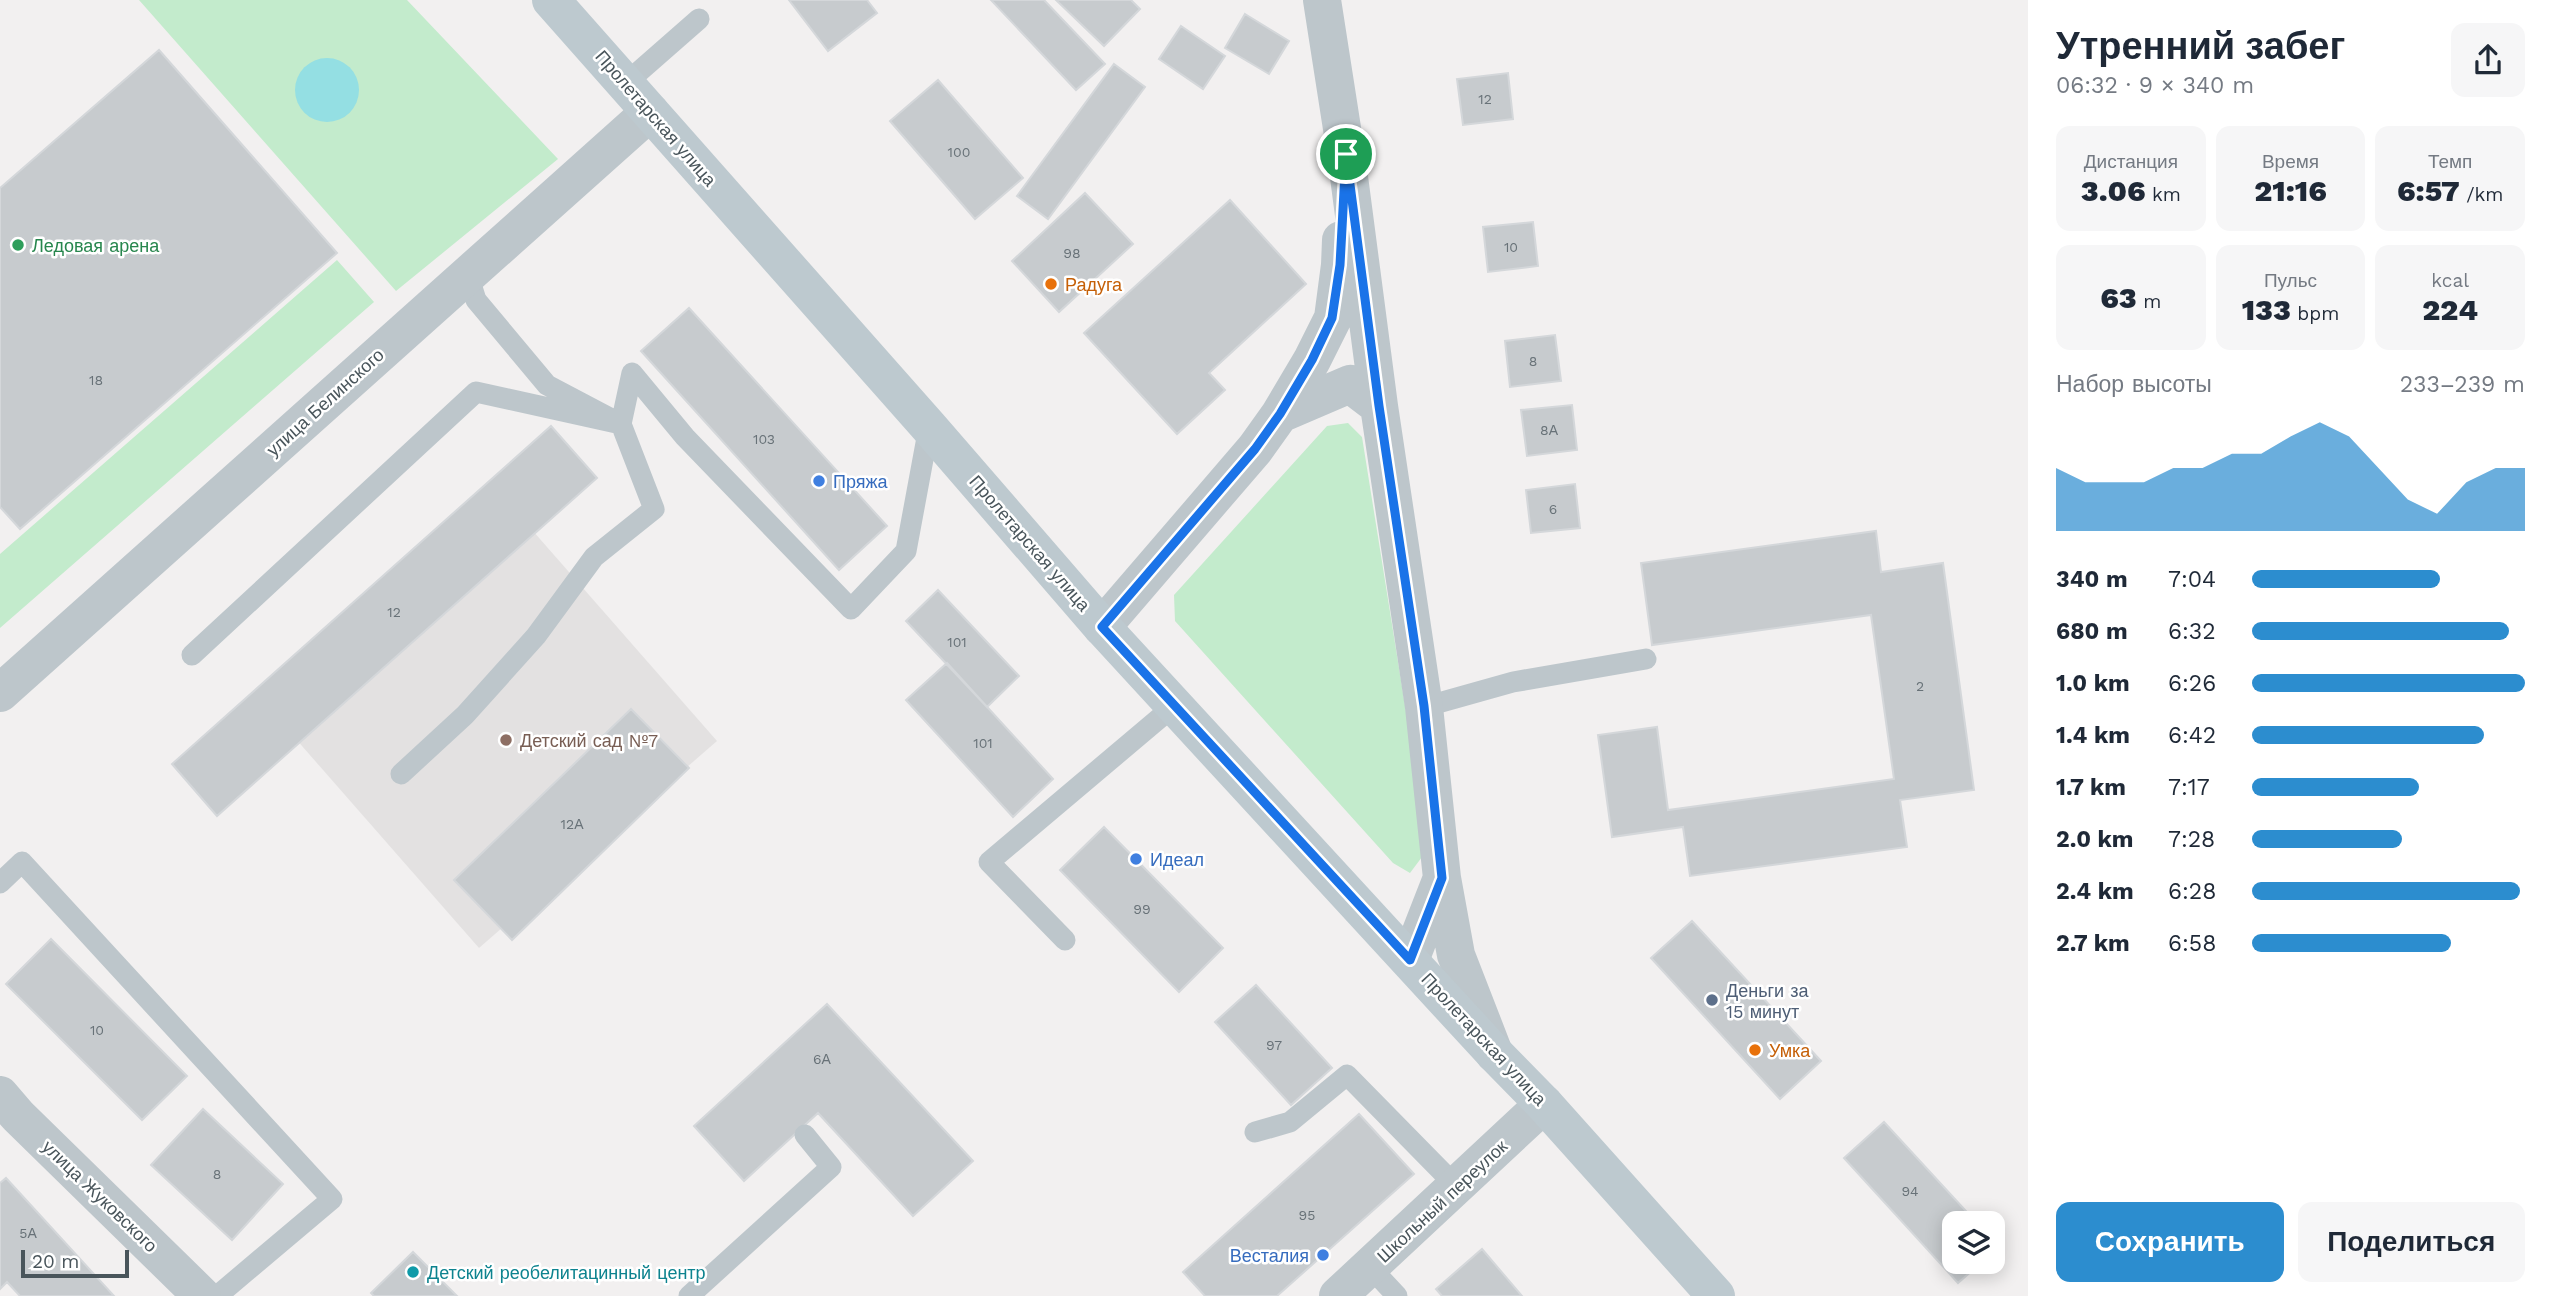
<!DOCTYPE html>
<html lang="ru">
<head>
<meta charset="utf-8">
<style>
	:root { --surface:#fff; --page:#f6f6f7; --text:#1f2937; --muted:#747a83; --accent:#2c8dcf }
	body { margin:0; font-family:"Work Sans",sans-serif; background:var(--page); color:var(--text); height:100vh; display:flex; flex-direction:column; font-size:26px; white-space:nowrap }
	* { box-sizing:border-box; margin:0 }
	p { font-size:23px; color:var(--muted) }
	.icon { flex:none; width:38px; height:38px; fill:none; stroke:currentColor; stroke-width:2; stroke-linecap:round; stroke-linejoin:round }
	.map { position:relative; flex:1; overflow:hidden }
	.side { display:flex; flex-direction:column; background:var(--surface); width:525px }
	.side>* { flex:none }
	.fabs { position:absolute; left:1942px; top:1211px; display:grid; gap:14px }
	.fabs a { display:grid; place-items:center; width:63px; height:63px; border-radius:14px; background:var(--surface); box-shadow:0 4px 18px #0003; font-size:35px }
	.scale { position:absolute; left:21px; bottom:18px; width:108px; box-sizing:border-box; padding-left:7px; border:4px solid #49555b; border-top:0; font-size:19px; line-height:24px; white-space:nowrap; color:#49555b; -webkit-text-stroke:5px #fff; paint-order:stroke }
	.pin { position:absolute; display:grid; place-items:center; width:60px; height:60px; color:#fff; margin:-30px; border:4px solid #fff; border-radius:50%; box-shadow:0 2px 7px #0007 }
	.round { display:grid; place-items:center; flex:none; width:74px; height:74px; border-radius:14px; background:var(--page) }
	.headline { display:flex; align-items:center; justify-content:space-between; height:119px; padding:0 28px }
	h1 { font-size:38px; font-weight:800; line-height:52px }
	.stats { display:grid; grid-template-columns:repeat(3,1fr); gap:10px; height:119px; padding:7px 28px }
	.stats div { display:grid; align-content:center; border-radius:14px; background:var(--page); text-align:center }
	.stats b { font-size:30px; font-weight:800 }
	.stats small { font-size:19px; font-weight:400 }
	.stats p { font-size:19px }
	.chart { height:196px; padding:14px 28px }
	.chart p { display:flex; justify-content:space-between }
	.chart svg { width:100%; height:126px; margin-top:7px; fill:var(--accent); opacity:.7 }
	.action { display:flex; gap:14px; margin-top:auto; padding:14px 28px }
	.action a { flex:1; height:80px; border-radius:14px; background:var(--accent); color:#fff; font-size:28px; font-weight:800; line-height:80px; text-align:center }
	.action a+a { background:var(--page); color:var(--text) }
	ul { padding:0 28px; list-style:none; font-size:23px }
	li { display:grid; grid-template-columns:112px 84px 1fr; align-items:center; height:52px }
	li i { height:18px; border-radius:9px; background:var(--accent) }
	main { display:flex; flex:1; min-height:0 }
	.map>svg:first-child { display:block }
	.education { fill:#e3e1e1 }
	.green { fill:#c3ebcc }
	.water { fill:#94dfe3 }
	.building { fill:#c7cbce; stroke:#d4d7da; stroke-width:2 }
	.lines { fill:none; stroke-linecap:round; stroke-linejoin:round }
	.service { stroke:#bdc6cb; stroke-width:21 }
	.minor { stroke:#bdc6cb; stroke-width:38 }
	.tertiary { stroke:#bdc6cb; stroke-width:38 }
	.secondary { stroke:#bdc9cf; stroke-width:38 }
	.route-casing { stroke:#fff; stroke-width:14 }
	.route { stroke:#1a73e8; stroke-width:9 }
	.leisure-dot { fill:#2e9e5b; stroke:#fff; stroke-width:2.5 }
	.food-dot { fill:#e8710a; stroke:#fff; stroke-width:2.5 }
	.shop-dot { fill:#3f7fe0; stroke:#fff; stroke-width:2.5 }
	.education-dot { fill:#8d6e63; stroke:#fff; stroke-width:2.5 }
	.service-dot { fill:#5c6f8a; stroke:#fff; stroke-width:2.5 }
	.culture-dot { fill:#0f9aa8; stroke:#fff; stroke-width:2.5 }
	.labels { text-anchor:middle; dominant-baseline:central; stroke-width:5; stroke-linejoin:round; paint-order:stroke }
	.number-label { font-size:14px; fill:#687278 }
	.street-label { font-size:18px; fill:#49555b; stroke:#fff }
	.leisure-label { font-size:18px; fill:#27864d; stroke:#fff; text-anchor:start }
	.food-label { font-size:18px; fill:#c56008; stroke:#fff; text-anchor:start }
	.shop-label { font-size:18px; fill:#366cbe; stroke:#fff; text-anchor:start }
	.education-label { font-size:18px; fill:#785e54; stroke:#fff; text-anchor:start }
	.service-label { font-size:18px; fill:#4e5e75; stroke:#fff; text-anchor:start }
	.culture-label { font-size:18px; fill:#0d838f; stroke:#fff; text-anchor:start }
</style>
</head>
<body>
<main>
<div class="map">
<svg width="2028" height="1296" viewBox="0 0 2028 1296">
	<rect width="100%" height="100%" fill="#f2f0f0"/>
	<path class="education" d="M533 531 717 741 479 948 295 738Z"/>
	<path class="green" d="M139 0H407L558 159 396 291Z
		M337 260 374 302 0 628V554Z
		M1348 423 1362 437 1428 849 1410 873 1393 863 1175 621 1174 595 1327 426Z"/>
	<path class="water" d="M295 90a32 32 0 1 1 64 0a32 32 0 1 1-64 0Z"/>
	<path class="building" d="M789 0H867L877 13 828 51Z
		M991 0H1044L1105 64 1076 90Z
		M1056 0H1131L1140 9 1104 46Z
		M1245 14 1289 41 1269 74 1225 48Z
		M1181 26 1225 56 1203 89 1159 59Z
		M159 50 337 253 20 529 0 507V188Z
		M1114 64 1145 87 1048 219 1017 196Z
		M1508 73 1513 119 1463 125 1457 79Z
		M938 80 1023 178 975 219 890 121Z
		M1085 193 1133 244 1059 312 1012 261Z
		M1230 200 1306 284 1209 373 1225 390 1177 434 1084 333Z
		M1533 222 1538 266 1488 272 1483 227Z
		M689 308 887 526 839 570 641 351Z
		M1555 335 1561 381 1510 387 1505 341Z
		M1572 405 1577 450 1527 456 1521 410Z
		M551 426 597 478 217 816 172 764Z
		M1575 484 1580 528 1531 533 1526 490Z
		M1876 531 1881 572 1943 563 1974 790 1900 800 1907 847 1690 876 1683 827 1612 837 1598 735 1657 727 1668 810 1894 779 1871 615 1652 645 1641 563Z
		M938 590 1019 676 987 707 906 621Z
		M947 663 1053 779 1013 817 906 700Z
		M631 709 689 768 512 940 454 880Z
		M1104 827 1223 948 1179 992 1060 870Z
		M1692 921 1821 1061 1780 1099 1651 958Z
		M51 939 187 1076 142 1120 6 984Z
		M1256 985 1332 1068 1291 1105 1215 1022Z
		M827 1004 973 1161 913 1216 818 1113 744 1181 694 1126Z
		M203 1109 283 1184 232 1240 151 1165Z
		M1359 1114 1414 1174 1277 1296H1205L1183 1272Z
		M1884 1122 1977 1223H1955V1262H1982L1958 1283 1844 1158Z
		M6 1178 114 1296H20L7 1282 0 1289V1183Z
		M1482 1249 1522 1296H1442L1436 1289Z
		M413 1252 457 1296H374L371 1293Z"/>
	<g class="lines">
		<path class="service" d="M626 83 699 19
			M192 655 476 392 621 424 632 373 685 437 851 609 906 551 929 427
			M1424 707 1513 682 1646 659
			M401 774 465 715 536 636 594 557 654 509 621 424 547 385 476 300 468 275
			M0 883 22 862 332 1199 217 1296
			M1065 940 989 862 1175 705
			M1255 1132 1290 1122 1347 1075 1457 1187
			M1371 1268 1397 1296
			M689 1296 831 1167 805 1135"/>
		<path class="minor" d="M1322 0 1346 154 1379 406 1424 707 1442 878 1456 955 1494 1053
			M1280 414 1350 384 1379 406
			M1102 627 1255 449 1280 414 1312 360 1333 318 1340 265 1341 240
			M1410 960 1442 878
			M0 1095 18 1116 202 1296
			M1338 1296 1544 1104"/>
		<path class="tertiary" d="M0 693 650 112"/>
		<path class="secondary" d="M551 0 929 427 1102 627 1495 1054 1544 1104 1716 1296"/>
	</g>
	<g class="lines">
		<defs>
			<path id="route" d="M1346 154 1379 406 1424 706 1442 878 1410 960 1102 627 1255 449 1280 414 1312 360 1332 318 1340 265Z"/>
		</defs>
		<use href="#route" class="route-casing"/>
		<use href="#route" class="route"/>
	</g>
	<circle class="leisure-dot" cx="18" cy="245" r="7"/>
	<g class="food-dot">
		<circle cx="1051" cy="284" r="7"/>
		<circle cx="1755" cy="1050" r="7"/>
	</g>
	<g class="shop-dot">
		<circle cx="819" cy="481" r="7"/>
		<circle cx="1136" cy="859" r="7"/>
		<circle cx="1323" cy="1255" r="7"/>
	</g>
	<circle class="education-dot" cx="506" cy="740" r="7"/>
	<circle class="service-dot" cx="1712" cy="1000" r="7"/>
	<circle class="culture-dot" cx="413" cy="1272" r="7"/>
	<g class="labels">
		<g class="number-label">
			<text x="1485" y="99">12</text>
			<text x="959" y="152">100</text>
			<text x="1511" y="247">10</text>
			<text x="1072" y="253">98</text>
			<text x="1533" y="361">8</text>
			<text x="96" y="380">18</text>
			<text x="1549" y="430">8А</text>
			<text x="764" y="439">103</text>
			<text x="1553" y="509">6</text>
			<text x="394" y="612">12</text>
			<text x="957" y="642">101</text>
			<text x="1920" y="686">2</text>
			<text x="983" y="743">101</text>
			<text x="572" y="824">12А</text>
			<text x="1142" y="909">99</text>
			<text x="97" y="1030">10</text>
			<text x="1274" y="1045">97</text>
			<text x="822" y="1059">6А</text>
			<text x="217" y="1174">8</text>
			<text x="1910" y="1191">94</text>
			<text x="1307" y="1215">95</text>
			<text x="28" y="1233">5А</text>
		</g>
		<g class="street-label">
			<text transform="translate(656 118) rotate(49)">Пролетарская улица</text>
			<text transform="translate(325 402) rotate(-42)">улица Белинского</text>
			<text transform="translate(1030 543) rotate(49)">Пролетарская улица</text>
			<text transform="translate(1484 1039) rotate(47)">Пролетарская улица</text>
			<text transform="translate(100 1196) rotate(44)">улица Жуковского</text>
			<text transform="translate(1442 1201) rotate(-43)">Школьный переулок</text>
		</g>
		<g class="leisure-label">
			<text x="32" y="245">Ледовая арена</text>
		</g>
		<g class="food-label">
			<text x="1065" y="284">Радуга</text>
			<text x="1769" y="1050">Умка</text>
		</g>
		<g class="shop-label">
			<text x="833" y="481">Пряжа</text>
			<text x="1150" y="859">Идеал</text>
			<text x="1309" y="1255" text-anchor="end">Весталия</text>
		</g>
		<g class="education-label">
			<text x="520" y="740">Детский сад №7</text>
		</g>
		<g class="service-label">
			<text x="1726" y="990">Деньги за<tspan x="1726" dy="21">15 минут</tspan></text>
		</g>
		<g class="culture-label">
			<text x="427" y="1272">Детский реобелитацинный центр</text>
		</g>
	</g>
</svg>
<div class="fabs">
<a><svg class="icon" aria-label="layers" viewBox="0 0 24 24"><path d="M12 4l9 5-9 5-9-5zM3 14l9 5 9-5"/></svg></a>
</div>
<div class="scale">20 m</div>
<div class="pin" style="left:1346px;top:154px;background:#1e9e55"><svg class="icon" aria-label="arrive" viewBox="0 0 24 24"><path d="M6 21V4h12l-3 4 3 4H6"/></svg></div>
</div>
<section class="side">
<div class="headline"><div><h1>Утренний забег</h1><p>06:32 · 9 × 340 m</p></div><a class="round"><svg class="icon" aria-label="share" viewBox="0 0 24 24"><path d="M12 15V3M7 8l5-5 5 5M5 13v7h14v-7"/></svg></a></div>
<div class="stats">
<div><p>Дистанция</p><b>3.06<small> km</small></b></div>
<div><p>Время</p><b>21:16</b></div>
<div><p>Темп</p><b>6:57<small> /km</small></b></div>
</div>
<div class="stats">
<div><b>63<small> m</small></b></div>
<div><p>Пульс</p><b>133<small> bpm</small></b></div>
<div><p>kcal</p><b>224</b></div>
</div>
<div class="chart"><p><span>Набор высоты</span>233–239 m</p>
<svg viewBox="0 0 160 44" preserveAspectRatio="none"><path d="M0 44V22L10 27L20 27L30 27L40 22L50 22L60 17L70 17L80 11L90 6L100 11L110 22L120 33L130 38L140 27L150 22L160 22V44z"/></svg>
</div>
<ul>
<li><b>340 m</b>7:04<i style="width:69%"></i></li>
<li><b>680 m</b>6:32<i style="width:94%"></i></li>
<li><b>1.0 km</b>6:26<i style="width:100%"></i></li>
<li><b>1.4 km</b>6:42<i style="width:85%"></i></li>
<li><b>1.7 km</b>7:17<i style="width:61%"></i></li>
<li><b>2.0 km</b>7:28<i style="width:55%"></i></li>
<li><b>2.4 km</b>6:28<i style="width:98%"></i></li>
<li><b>2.7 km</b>6:58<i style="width:73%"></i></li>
</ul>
<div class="action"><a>Сохранить</a><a>Поделиться</a></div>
</section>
</main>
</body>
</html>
